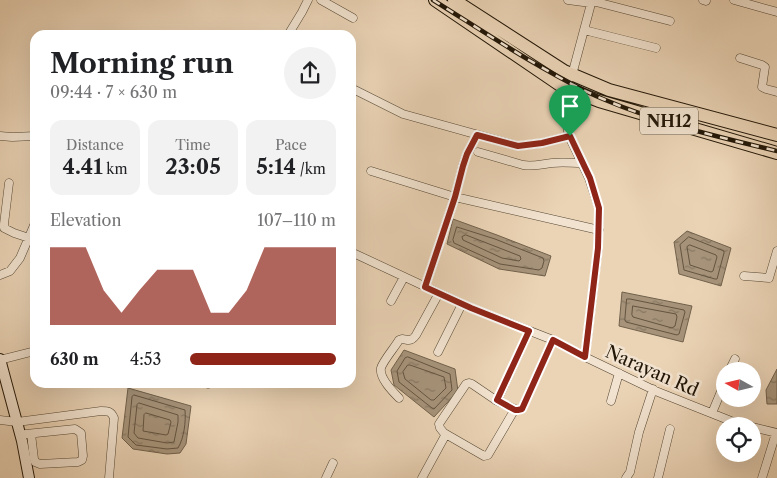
<!DOCTYPE html>
<html lang="en">
<head>
<meta charset="utf-8">
<style>
	:root { --surface:#fff; --page:#f2f2f2; --text:#202124; --muted:#757577; --accent:#8f2418 }
	body { margin:0; font-family:"Libre Caslon Text",serif; background:var(--page); color:var(--text); height:100vh; display:flex; flex-direction:column; font-size:19px; white-space:nowrap }
	* { box-sizing:border-box; margin:0 }
	p { font-size:16px; color:var(--muted) }
	.icon { flex:none; width:28px; height:28px; fill:none; stroke:currentColor; stroke-width:2; stroke-linecap:round; stroke-linejoin:round }
	.map { position:relative; flex:1; overflow:hidden }
	.details { position:absolute; left:30px; top:30px; width:326px; height:358px; display:flex; flex-direction:column; background:var(--surface); border-radius:15px; box-shadow:0 5px 20px #0002 }
	.details>* { flex:none }
	.needle { width:32px; rotate:278deg }
	.buttons { position:absolute; left:716px; top:362px; display:grid; gap:10px }
	.buttons a { display:grid; place-items:center; width:45px; height:45px; border-radius:50%; background:var(--surface); box-shadow:0 5px 20px #0002; font-size:25px }
	.pin { position:absolute; display:grid; place-items:center; width:42px; height:42px; color:#fff; margin:-51px -21px; border-radius:50% 50% 50% 0; rotate:-45deg; box-shadow:0 0 5px #0007 }
	.pin .icon { rotate:45deg }
	.round { display:grid; place-items:center; flex:none; width:52px; height:52px; border-radius:26px; background:var(--page) }
	.head { display:flex; align-items:center; justify-content:space-between; height:85px; padding:0 20px }
	h1 { font-size:28px; font-weight:700; line-height:38px }
	.metrics { display:grid; grid-template-columns:repeat(3,1fr); gap:8px; height:85px; padding:5px 20px }
	.metrics div { display:grid; align-content:center; border-radius:12px; background:var(--page); text-align:center }
	.metrics b { font-size:21px; font-weight:700 }
	.metrics small { font-size:14px; font-weight:400 }
	.metrics p { font-size:14px }
	.chart { height:140px; padding:10px 20px }
	.chart p { display:flex; justify-content:space-between }
	.chart svg { width:100%; height:90px; margin-top:5px; fill:var(--accent); opacity:.7 }
	ul { padding:0 20px; list-style:none; font-size:16px }
	li { display:grid; grid-template-columns:80px 60px 1fr; align-items:center; height:38px }
	li i { height:12px; border-radius:6px; background:var(--accent) }
	.map>svg:first-child { display:block }
	.water { fill:url(#water-ripples); stroke:#71614c }
	.lines { fill:none; stroke-linecap:round; stroke-linejoin:round }
	.shore { stroke:#645440; stroke-width:1 }
	.minor-casing { stroke:#544633; stroke-width:9 }
	.secondary-casing { stroke:#211607; stroke-width:12 }
	.trunk-casing { stroke:#211607; stroke-width:14 }
	.minor { stroke:#f2e3d0; stroke-width:8 }
	.secondary { stroke:#f2e3d0; stroke-width:10 }
	.trunk { stroke:#ebd4b6; stroke-width:12 }
	.rail-casing { stroke:#211607; stroke-width:4.5 }
	.rail { stroke:#f2e3d0; stroke-width:2.5; stroke-dasharray:8; stroke-linecap:butt }
	.route-casing { stroke:#fff; stroke-width:10 }
	.route { stroke:#8f2418; stroke-width:6 }
	.labels { text-anchor:middle; dominant-baseline:central; stroke-width:5; stroke-linejoin:round; paint-order:stroke }
	.shield { fill:#f2e3d0; stroke:#605443; stroke-width:1 }
	.shield-label { font-size:16px; font-weight:bold; fill:#211607 }
	.street-label { font-size:18px; fill:#211607; stroke:#f2e3d0 }
</style>
</head>
<body>
<div class="map">
<svg width="777" height="478" viewBox="0 0 777 478">
	<defs>
		<pattern id="water-ripples" width="26" height="14" patternUnits="userSpaceOnUse" patternTransform="scale(1.25)"><rect width="26" height="14" fill="#a6937a"/><path d="M2 4q2-2 4 0t4 0M15 11q2-2 4 0t4 0" fill="none" stroke="#877762"/></pattern>
	</defs>
	<rect width="100%" height="100%" fill="#ebd4b6"/>
	<filter id="stains"><feTurbulence type="fractalNoise" baseFrequency=".004" numOctaves="4"/><feColorMatrix values="0 0 0 0 .2 0 0 0 0 .09 0 0 0 0 .02 0 0 0 .5 -.17"/></filter>
	<radialGradient id="worn" r=".72"><stop offset=".6" stop-color="#630" stop-opacity="0"/><stop offset="1" stop-color="#630" stop-opacity=".3"/></radialGradient>
	<path class="water" d="M453 219 497 235 551 256 545 276 499 269 447 244Z
		M687 231 731 248 721 286 679 274 674 242Z
		M622 292 692 306 683 342 619 326Z
		M404 350 455 369 458 391 434 417 394 385 391 370Z
		M777 369V404H767L766 390Z
		M128 388 191 406 186 444 180 453 167 454 133 449 122 438Z"/>
	<g class="lines">
		<path class="shore" d="M457 227 495 239 543 258 544 261 542 268 539 270 500 264 454 243 453 240Z
			M466 235 520 256 521 259 519 261 502 258 463 240 462 237Z
			M689 237 724 251V253L717 279H715L684 270 680 245Z
			M690 245 716 255 717 257 713 271 711 272 690 265 687 247Z
			M627 299H630L684 310 685 312 679 334 677 335 626 322 625 320Z
			M633 306 676 314 677 317 675 326 672 328 633 317 632 315Z
			M408 357 450 374 452 390 434 409 432 408 399 382 397 371 405 358Z
			M408 365H410L444 377 446 388 434 400H431L405 379 403 372Z
			M134 395 185 410C186 422 184 438 178 448L167 449 136 445 128 437 132 397Z
			M139 403 178 415V422L174 442 167 443 138 438 134 433 137 405Z
			M146 413 170 420 171 422 168 434 166 435 143 431 144 415Z"/>
		<defs>
			<path id="minor" d="M321 0 353 18
				M568 0 591 3
				M703 0 706 1
				M734 0 777 12
				M592 1 670 21
				M584 30 656 48
				M288 35 302 12 308 0
				M740 58 762 65 765 67 762 87 766 89 777 92
				M351 88 403 114 518 146 542 143 569 136 562 101 563 87 572 75 592 0
				M0 136 12 137 35 136
				M569 136 589 178 599 208 598 249 585 357
				M478 152 523 165C533 167 542 164 552 163 562 162 572 163 582 163
				M371 171 455 197 599 230
				M9 183 4 224V228L14 233 29 238
				M351 252 471 308 553 340 585 357 658 392 731 421 751 426
				M0 275 10 271 20 258 35 223
				M744 276 769 278 777 251
				M425 287 455 197 463 165 467 154 477 135
				M391 301 404 277
				M529 331 497 401 472 384 469 383 466 384 439 424 440 428 444 433 484 456 488 455 515 409 518 410 522 409 553 340
				M438 352 462 304
				M0 360 35 351
				M729 371 735 359
				M205 382 208 384V382
				M399 398C393 392 379 378 381 368 383 361 395 347 399 340L402 339C409 340 411 342 416 335L439 293
				M497 401 515 409
				M611 401 619 373
				M712 413 725 382
				M0 420 17 422 101 411C108 411 111 411 114 418L109 478
				M752 427 777 433
				M20 435 26 434 75 429 81 433 83 456 82 460 78 462 40 464 35 462 34 459 31 434
				M326 478 333 463
				M422 478 446 434
				M626 478 630 472 639 432 653 389
				M658 478 670 429
				M762 478 776 433"/>
			<path id="secondary" d="M0 359 22 441 29 478"/>
			<path id="trunk" d="M435 0 563 87 599 101 777 153
				M454 0 564 71 609 90 777 135"/>
		</defs>
		<use href="#minor" class="minor-casing"/>
		<use href="#secondary" class="secondary-casing"/>
		<use href="#trunk" class="trunk-casing"/>
		<use href="#minor" class="minor"/>
		<use href="#secondary" class="secondary"/>
		<use href="#trunk" class="trunk"/>
		<defs>
			<path id="rail" d="M433 0C465 20 497 41 529 60 553 74 577 88 603 99 659 123 718 137 777 151"/>
		</defs>
		<use href="#rail" class="rail-casing"/>
		<use href="#rail" class="rail"/>
	</g>
	<g class="lines">
		<defs>
			<path id="route" d="M477 135 518 146 542 143 570 136 590 178 599 208 598 248 585 357 553 340 522 409 518 410H515L497 400 529 331 471 308 425 287 455 197 463 166 467 154Z"/>
		</defs>
		<use href="#route" class="route-casing"/>
		<use href="#route" class="route"/>
	</g>
	<g class="labels">
		<rect class="shield" x="640" y="107.5" width="58" height="27" rx="4"/>
		<g class="shield-label">
			<text x="669" y="121">NH12</text>
		</g>
		<g class="street-label">
			<text transform="translate(652 371) rotate(24)">Narayan Rd</text>
		</g>
	</g>
	<rect width="100%" height="100%" filter="url(#stains)"/>
	<rect width="100%" height="100%" fill="url(#worn)"/>
</svg>
<div class="buttons">
<a><svg class="needle" viewBox="-14 -14 28 28"><path d="M0-13l5 13h-10z" fill="#e53935"/><path d="M0 13l5-13h-10z" fill="#757577"/></svg></a>
<a><svg class="icon" aria-label="locate" viewBox="0 0 24 24"><circle cx="12" cy="12" r="6"/><path d="M12 2v4M12 18v4M2 12h4M18 12h4"/></svg></a>
</div>
<div class="pin" style="left:570px;top:136px;background:#1e9e55"><svg class="icon" aria-label="arrive" viewBox="0 0 24 24"><path d="M6 21V4h12l-3 4 3 4H6"/></svg></div>
<section class="details">
<div class="head"><div><h1>Morning run</h1><p>09:44 · 7 × 630 m</p></div><a class="round"><svg class="icon" aria-label="share" viewBox="0 0 24 24"><path d="M12 15V3M7 8l5-5 5 5M5 13v7h14v-7"/></svg></a></div>
<div class="metrics">
<div><p>Distance</p><b>4.41<small> km</small></b></div>
<div><p>Time</p><b>23:05</b></div>
<div><p>Pace</p><b>5:14<small> /km</small></b></div>
</div>
<div class="chart"><p><span>Elevation</span>107–110 m</p>
<svg viewBox="0 0 160 44" preserveAspectRatio="none"><path d="M0 44V6L10 6L20 6L30 27L40 38L50 27L60 17L70 17L80 17L90 38L100 38L110 27L120 6L130 6L140 6L150 6L160 6V44z"/></svg>
</div>
<ul>
<li><b>630 m</b>4:53<i style="width:100%"></i></li>
</ul>
</section>
</div>
</body>
</html>
